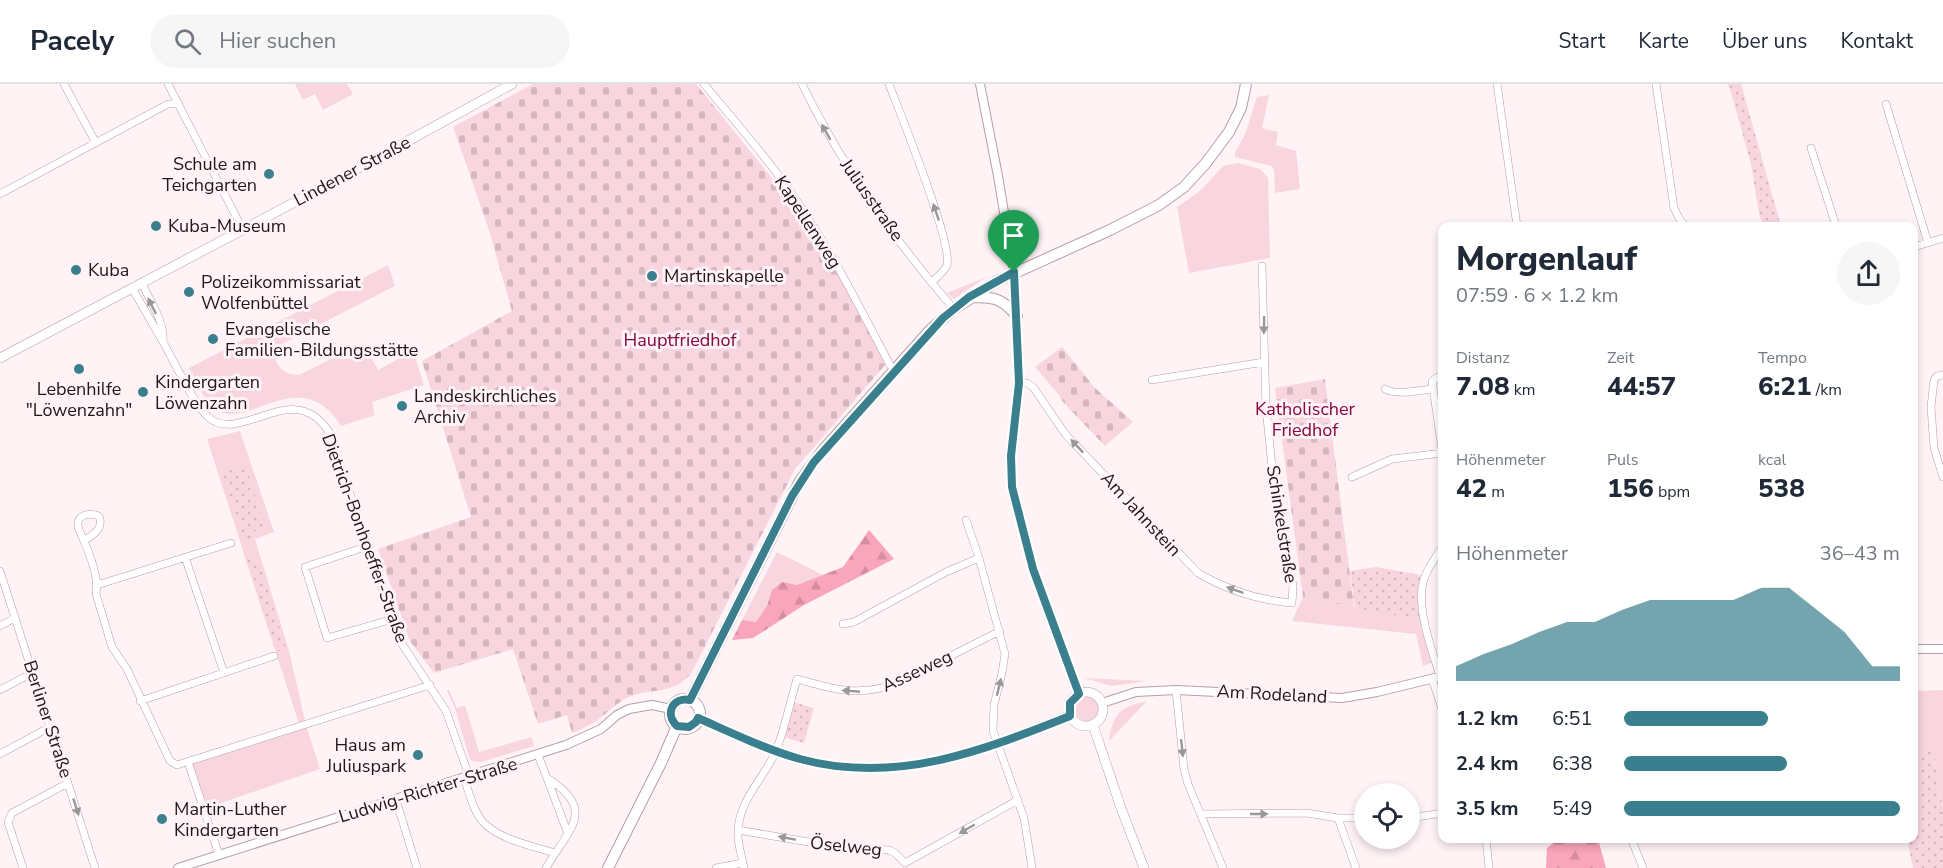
<!DOCTYPE html>
<html lang="de">
<head>
<meta charset="utf-8">
<style>
	:root { --surface:#fff; --page:#f6f6f7; --text:#1f2937; --muted:#747a83; --line:#e0e1e3; --accent:#3a7f8d }
	body { margin:0; font-family:"Nunito Sans",sans-serif; background:var(--page); color:var(--text); height:100vh; display:flex; flex-direction:column; font-size:22px; white-space:nowrap }
	* { box-sizing:border-box; margin:0 }
	p { font-size:20px; color:var(--muted) }
	.icon { flex:none; width:33px; height:33px; fill:none; stroke:currentColor; stroke-width:2; stroke-linecap:round; stroke-linejoin:round }
	.map { position:relative; flex:1; overflow:hidden }
	.sheet { position:absolute; left:1438px; top:138px; width:480px; height:621px; display:flex; flex-direction:column; background:var(--surface); border-radius:12px; box-shadow:0 3px 9px #0003 }
	.sheet>* { flex:none }
	.tools { position:absolute; left:1354px; top:699px; display:grid; gap:12px }
	.tools a { display:grid; place-items:center; width:66px; height:66px; border-radius:50%; background:var(--surface); box-shadow:0 3px 9px #0003; font-size:30px }
	.pin { position:absolute; display:grid; place-items:center; width:51px; height:51px; color:#fff; margin:-62px -26px; border-radius:50% 50% 50% 0; rotate:-45deg; box-shadow:0 0 6px #0007 }
	.pin .icon { rotate:45deg }
	.round { display:grid; place-items:center; flex:none; width:63px; height:63px; border-radius:32px; background:var(--page) }
	.headline { display:flex; align-items:center; justify-content:space-between; height:102px; padding:0 18px }
	h1 { font-size:33px; font-weight:800; line-height:45px }
	.figures { display:grid; grid-template-columns:repeat(3,1fr); gap:9px; height:102px; padding:6px 18px }
	.figures div { display:grid; align-content:center }
	.figures b { font-size:26px; font-weight:800 }
	.figures small { font-size:16px; font-weight:400 }
	.figures p { font-size:16px }
	.chart { height:168px; padding:12px 18px }
	.chart p { display:flex; justify-content:space-between }
	.chart svg { width:100%; height:108px; margin-top:6px; fill:var(--accent); opacity:.7 }
	ul { padding:0 18px; list-style:none; font-size:20px }
	li { display:grid; grid-template-columns:96px 72px 1fr; align-items:center; height:45px }
	li i { height:15px; border-radius:8px; background:var(--accent) }
	header { display:flex; align-items:center; gap:36px; box-sizing:border-box; height:84px; padding:0 30px; background:var(--surface); border-bottom:2px solid var(--line) }
	header strong { font-size:28px }
	nav { display:flex; gap:33px; margin-inline-start:auto; font-size:21px }
	.search { width:420px; height:54px; background:var(--page); display:flex; align-items:center; gap:15px; box-sizing:border-box; padding:0 21px; border-radius:33px; color:var(--muted); font-size:22px }
	.map>svg:first-child { display:block }
	.grass { fill:#f9d6df }
	.forest { fill:url(#forest-firs) }
	.cemetery { fill:url(#cemetery-stones) }
	.park { fill:url(#park-dots) }
	.lines { fill:none; stroke-linecap:round; stroke-linejoin:round }
	.minor-casing { stroke:#b89ea4; stroke-width:8 }
	.tertiary-casing { stroke:#b89ea4; stroke-width:10 }
	.secondary-casing { stroke:#b89ea4; stroke-width:10 }
	.primary-casing { stroke:#b89ea4; stroke-width:12 }
	.minor { stroke:#fff; stroke-width:7 }
	.tertiary { stroke:#fff; stroke-width:8 }
	.secondary { stroke:#fff; stroke-width:9 }
	.primary { stroke:#fff; stroke-width:10 }
	.oneway { fill:#9b9798 }
	.route-casing { stroke:#fff; stroke-width:12 }
	.route { stroke:#3a7f8d; stroke-width:8 }
	.poi-dot { fill:#3a7f8d; stroke:#fff3f6; stroke-width:2 }
	.labels { text-anchor:middle; dominant-baseline:central; stroke-width:6; stroke-linejoin:round; paint-order:stroke }
	.poi-label { font-size:18px; fill:#201719; stroke:#fff3f6; text-anchor:start }
	.street-label { font-size:18px; fill:#201719; stroke:#fff3f6 }
	.park-label { font-size:18px; fill:#860741; stroke:#fff3f6 }
</style>
</head>
<body>
<header>
<strong>Pacely</strong>
<div class="search"><svg class="icon" aria-label="search" viewBox="0 0 24 24"><circle cx="10" cy="10" r="6"/><path d="M15 15l6 6"/></svg>Hier suchen</div>
<nav><a>Start</a><a>Karte</a><a>Über uns</a><a>Kontakt</a></nav>
</header>
<div class="map">
<svg width="1943" height="784" viewBox="0 0 1943 784">
	<defs>
		<pattern id="forest-firs" width="22" height="20" patternUnits="userSpaceOnUse" patternTransform="scale(1.5)"><rect width="22" height="20" fill="#f9a5bb"/><path d="M5 1l3.5 6h-7zM16 11l3.5 6h-7z" fill="#d58da0"/></pattern>
		<pattern id="cemetery-stones" width="16" height="16" patternUnits="userSpaceOnUse" patternTransform="scale(1.5)"><rect width="16" height="16" fill="#f9d6df"/><path d="M2 7V4a2 2 0 0 1 4 0v3zM10 15v-3a2 2 0 0 1 4 0v3z" fill="#d5b7bf"/></pattern>
		<pattern id="park-dots" width="8" height="8" patternUnits="userSpaceOnUse" patternTransform="scale(1.5)"><rect width="8" height="8" fill="#f9d6df"/><path d="M2 2h.1M6 6h.1" fill="none" stroke="#d5b7bf" stroke-width="1.8" stroke-linecap="round"/></pattern>
	</defs>
	<rect width="100%" height="100%" fill="#fff3f6"/>
	<path class="grass" d="M295 0H347L353 10 323 26 315 10 303 16Z
		M1269 11 1262 44 1278 48 1276 61 1296 67 1300 105 1275 109 1274 86 1271 82 1235 73V69L1246 48 1257 13Z
		M1238 79 1260 85 1268 94 1270 174 1189 189 1177 123 1200 107 1223 82Z
		M388 181 395 202 270 266C278 280 280 291 299 291L363 259 378 286 413 267 424 301 372 318 375 331 341 342C299 275 245 352 213 323 202 314 196 296 189 284Z
		M986 193 954 215 947 209Z
		M240 347 274 448 255 455 289 567 306 641 320 685 204 725 188 678 300 643 207 355Z
		M777 468 823 491 797 501 772 506 767 522 756 538 742 536Z
		M1303 513 1421 536 1434 578 1423 582 1416 550 1292 537Z
		M1084 594 1146 597 1112 602Z
		M449 606 457 624 465 621 479 668 532 653 534 662 481 678 472 677 469 673 455 624 447 607Z
		M1943 606V727L1933 668H1914V607Z
		M1075 625a12 12 0 1 1 24 0a12 12 0 1 1-24 0Z
		M1147 617 1109 657C1113 629 1120 623 1147 617Z"/>
	<path class="forest" d="M869 446 894 475 804 521 753 554 732 556 742 536 756 538 767 522 772 506 782 498 797 501 843 483Z
		M1558 755H1598L1606 784H1546L1547 764Z"/>
	<path class="cemetery" d="M533 0H696L788 114 837 185 886 280 795 385 691 590C672 611 654 604 631 612 616 618 606 631 593 639 586 643 579 646 572 649L567 631 538 640 513 565 434 589 410 557 378 465 471 433 422 277 512 227 488 143 453 43Z
		M1062 263 1094 303 1133 338 1105 362 1063 318 1059 311 1035 283Z
		M1325 295 1354 523 1303 513 1275 304Z"/>
	<path class="park" d="M1727 0H1741L1781 142H1764L1759 130 1751 80 1730 5Z
		M245 381 265 443 250 449 257 471 246 461 221 389Z
		M242 464 254 473 260 481 286 564 276 568Z
		M1376 483 1421 491C1416 507 1417 520 1421 536L1355 524 1350 487Z
		M790 617 814 624 804 659 780 652Z
		M1914 668H1933L1943 727V784H1913L1907 755 1914 754Z"/>
	<g class="lines">
		<defs>
			<path id="minor" d="M64 0 96 59
				M168 0 243 146
				M704 0C730 32 758 63 782 96 825 154 857 218 890 281L895 286
				M802 0C842 82 894 156 954 225
				M889 0C900 29 953 159 947 181 945 187 937 193 932 198
				M1497 0 1517 142
				M1656 0 1674 124 1680 136 1686 142
				M1886 20 1928 159
				M1811 64 1836 142
				M0 110 168 20H179
				M1914 163 1943 154
				M132 204 163 258C165 237 150 218 142 199
				M163 258C174 277 193 319 208 333 241 362 293 292 329 348L400 557 446 627 469 692
				M1943 291 1937 292 1934 296 1931 323 1934 364 1943 393
				M1443 293H1438L1432 297 1443 372
				M1152 296 1264 278
				M1019 299H1027L1033 303 1066 351 1198 489C1227 506 1258 516 1292 519L1293 502 1275 412 1266 324 1262 182
				M1385 305C1398 312 1418 306 1433 305
				M1352 393 1392 375 1443 369
				M966 436 979 474 1005 570 1002 589 994 621 993 647 1024 734 1032 784
				M84 457C94 450 104 445 99 432 91 429 77 429 78 442 78 445 82 451 83 455 90 471 99 493 96 510L112 563 127 585 170 677 177 681 430 601
				M368 462 305 483 327 554 393 535
				M185 473 224 589
				M0 487 95 784
				M97 501 231 459
				M843 540 854 538 946 488 979 474
				M0 542 15 534
				M1440 592C1432 566 1415 522 1424 495 1428 483 1436 473 1443 462
				M1432 594 1443 628
				M0 606 32 589
				M1176 606 1184 685 1188 700 1223 784
				M140 617 274 572
				M0 670 50 643
				M538 671 547 694
				M188 678 219 771
				M464 694C469 708 473 726 482 737 499 756 531 761 554 769
				M396 716 417 784
				M1201 730 1307 729 1338 734H1365
				M1338 734 1356 784
				M1410 734 1443 729
				M738 746 826 761 889 766 895 769 905 779 1018 716
				M1486 754 1489 784
				M1631 754 1643 784
				M23 784 8 738 12 729 68 699
				M546 784C567 747 599 726 547 694L568 750
				M716 784 743 779
				M744 784C742 772 737 759 738 747 739 716 764 694 776 667 785 644 790 618 797 595 832 605 859 613 895 600L1000 547"/>
			<path id="tertiary" d="M980 0 998 92 1014 188
				M1914 565H1943
				M1102 619 1136 608 1176 606 1342 614 1377 608 1443 592
				M698 634C732 649 765 665 800 675 896 701 982 667 1070 631
				M178 784 566 661 601 645 617 631 629 625 652 621 671 625"/>
			<path id="secondary" d="M1014 188 1019 299 1011 372 1012 403 1033 485 1079 610
				M0 274 331 99 512 0
				M1069 625a17 17 0 1 1 34 0a17 17 0 1 1-34 0Z
				M1093 641 1121 724 1144 784"/>
			<path id="primary" d="M969 213C993 213 1001 213 1017 232
				M670 630a15 15 0 1 1 30 0a15 15 0 1 1-30 0Z
				M690 616 800 397 823 366 931 245 954 225 997 197 1110 146 1159 121 1184 103 1206 79 1229 48 1241 24 1246 0
				M608 784 661 679 677 642"/>
		</defs>
		<use href="#minor" class="minor-casing"/>
		<use href="#tertiary" class="tertiary-casing"/>
		<use href="#secondary" class="secondary-casing"/>
		<use href="#primary" class="primary-casing"/>
		<use href="#minor" class="minor"/>
		<use href="#tertiary" class="tertiary"/>
		<use href="#secondary" class="secondary"/>
		<use href="#primary" class="primary"/>
	</g>
	<defs><path id="oneway-solid" d="M-6-.8H1V-3.2L6.5 0L1 3.2V.8H-6Z" transform="scale(1.5)"/></defs>
	<g class="oneway">
		<use href="#oneway-solid" transform="translate(826 48) rotate(-120)"/>
		<use href="#oneway-solid" transform="translate(936 128) rotate(-109)"/>
		<use href="#oneway-solid" transform="translate(152 222) rotate(-117)"/>
		<use href="#oneway-solid" transform="translate(1264 241) rotate(91)"/>
		<use href="#oneway-solid" transform="translate(1077 362) rotate(-133)"/>
		<use href="#oneway-solid" transform="translate(1235 506) rotate(-161)"/>
		<use href="#oneway-solid" transform="translate(999 603) rotate(-76)"/>
		<use href="#oneway-solid" transform="translate(851 607) rotate(-175)"/>
		<use href="#oneway-solid" transform="translate(1182 664) rotate(84)"/>
		<use href="#oneway-solid" transform="translate(76 723) rotate(72)"/>
		<use href="#oneway-solid" transform="translate(1259 730)"/>
		<use href="#oneway-solid" transform="translate(967 745) rotate(150)"/>
		<use href="#oneway-solid" transform="translate(787 754) rotate(-170)"/>
	</g>
	<g class="lines">
		<defs>
			<path id="route" d="M1014 188 1019 299 1011 372 1012 403 1033 485 1079 610 1070 619V632C982 667 896 701 800 675 765 665 732 649 698 634L696 638 689 643 677 642C664 629 673 613 690 616L792 412 814 378 943 234 969 213Z"/>
		</defs>
		<use href="#route" class="route-casing"/>
		<use href="#route" class="route"/>
	</g>
	<g class="poi-dot">
		<circle cx="269" cy="90" r="6"/>
		<circle cx="156" cy="142" r="6"/>
		<circle cx="76" cy="186" r="6"/>
		<circle cx="652" cy="192" r="6"/>
		<circle cx="189" cy="208" r="6"/>
		<circle cx="213" cy="255" r="6"/>
		<circle cx="79" cy="285" r="6"/>
		<circle cx="143" cy="308" r="6"/>
		<circle cx="402" cy="322" r="6"/>
		<circle cx="418" cy="671" r="6"/>
		<circle cx="162" cy="735" r="6"/>
	</g>
	<g class="labels">
		<g class="poi-label">
			<text x="257" y="80" text-anchor="end">Schule am<tspan x="257" dy="21">Teichgarten</tspan></text>
			<text x="168" y="142">Kuba-Museum</text>
			<text x="88" y="186">Kuba</text>
			<text x="664" y="192">Martinskapelle</text>
			<text x="201" y="198">Polizeikommissariat<tspan x="201" dy="21">Wolfenbüttel</tspan></text>
			<text x="225" y="245">Evangelische<tspan x="225" dy="21">Familien-Bildungsstätte</tspan></text>
			<text x="155" y="298">Kindergarten<tspan x="155" dy="21">Löwenzahn</tspan></text>
			<text x="79" y="305" text-anchor="middle">Lebenhilfe<tspan x="79" dy="21">"Löwenzahn"</tspan></text>
			<text x="414" y="312">Landeskirchliches<tspan x="414" dy="21">Archiv</tspan></text>
			<text x="406" y="661" text-anchor="end">Haus am<tspan x="406" dy="21">Juliuspark</tspan></text>
			<text x="174" y="725">Martin-Luther<tspan x="174" dy="21">Kindergarten</tspan></text>
		</g>
		<g class="street-label">
			<text transform="translate(352 87) rotate(-28)">Lindener Straße</text>
			<text transform="translate(872 116) rotate(55)">Juliusstraße</text>
			<text transform="translate(808 138) rotate(57)">Kapellenweg</text>
			<text transform="translate(1141 430) rotate(47)">Am Jahnstein</text>
			<text transform="translate(1282 440) rotate(81)">Schinkelstraße</text>
			<text transform="translate(365 454) rotate(70)">Dietrich-Bonhoeffer-Straße</text>
			<text transform="translate(917 587) rotate(-25)">Asseweg</text>
			<text transform="translate(1272 610) rotate(3)">Am Rodeland</text>
			<text transform="translate(48 635) rotate(72)">Berliner Straße</text>
			<text transform="translate(428 706) rotate(-17)">Ludwig-Richter-Straße</text>
			<text transform="translate(846 762) rotate(6)">Öselweg</text>
		</g>
		<g class="park-label">
			<text x="680" y="256">Hauptfriedhof</text>
			<text x="1305" y="325">Katholischer<tspan x="1305" dy="21">Friedhof</tspan></text>
		</g>
	</g>
</svg>
<div class="tools">
<a><svg class="icon" aria-label="locate" viewBox="0 0 24 24"><circle cx="12" cy="12" r="6"/><path d="M12 2v4M12 18v4M2 12h4M18 12h4"/></svg></a>
</div>
<div class="pin" style="left:1014px;top:188px;background:#1e9e55"><svg class="icon" aria-label="arrive" viewBox="0 0 24 24"><path d="M6 21V4h12l-3 4 3 4H6"/></svg></div>
<section class="sheet">
<div class="headline"><div><h1>Morgenlauf</h1><p>07:59 · 6 × 1.2 km</p></div><a class="round"><svg class="icon" aria-label="share" viewBox="0 0 24 24"><path d="M12 15V3M7 8l5-5 5 5M5 13v7h14v-7"/></svg></a></div>
<div class="figures">
<div><p>Distanz</p><b>7.08<small> km</small></b></div>
<div><p>Zeit</p><b>44:57</b></div>
<div><p>Tempo</p><b>6:21<small> /km</small></b></div>
</div>
<div class="figures">
<div><p>Höhenmeter</p><b>42<small> m</small></b></div>
<div><p>Puls</p><b>156<small> bpm</small></b></div>
<div><p>kcal</p><b>538</b></div>
</div>
<div class="chart"><p><span>Höhenmeter</span>36–43 m</p>
<svg viewBox="0 0 160 44" preserveAspectRatio="none"><path d="M0 44V38L10 33L20 29L30 24L40 20L50 20L60 15L70 11L80 11L90 11L100 11L110 6L120 6L130 15L140 24L150 38L160 38V44z"/></svg>
</div>
<ul>
<li><b>1.2 km</b>6:51<i style="width:52%"></i></li>
<li><b>2.4 km</b>6:38<i style="width:59%"></i></li>
<li><b>3.5 km</b>5:49<i style="width:100%"></i></li>
</ul>
</section>
</div>
</body>
</html>
